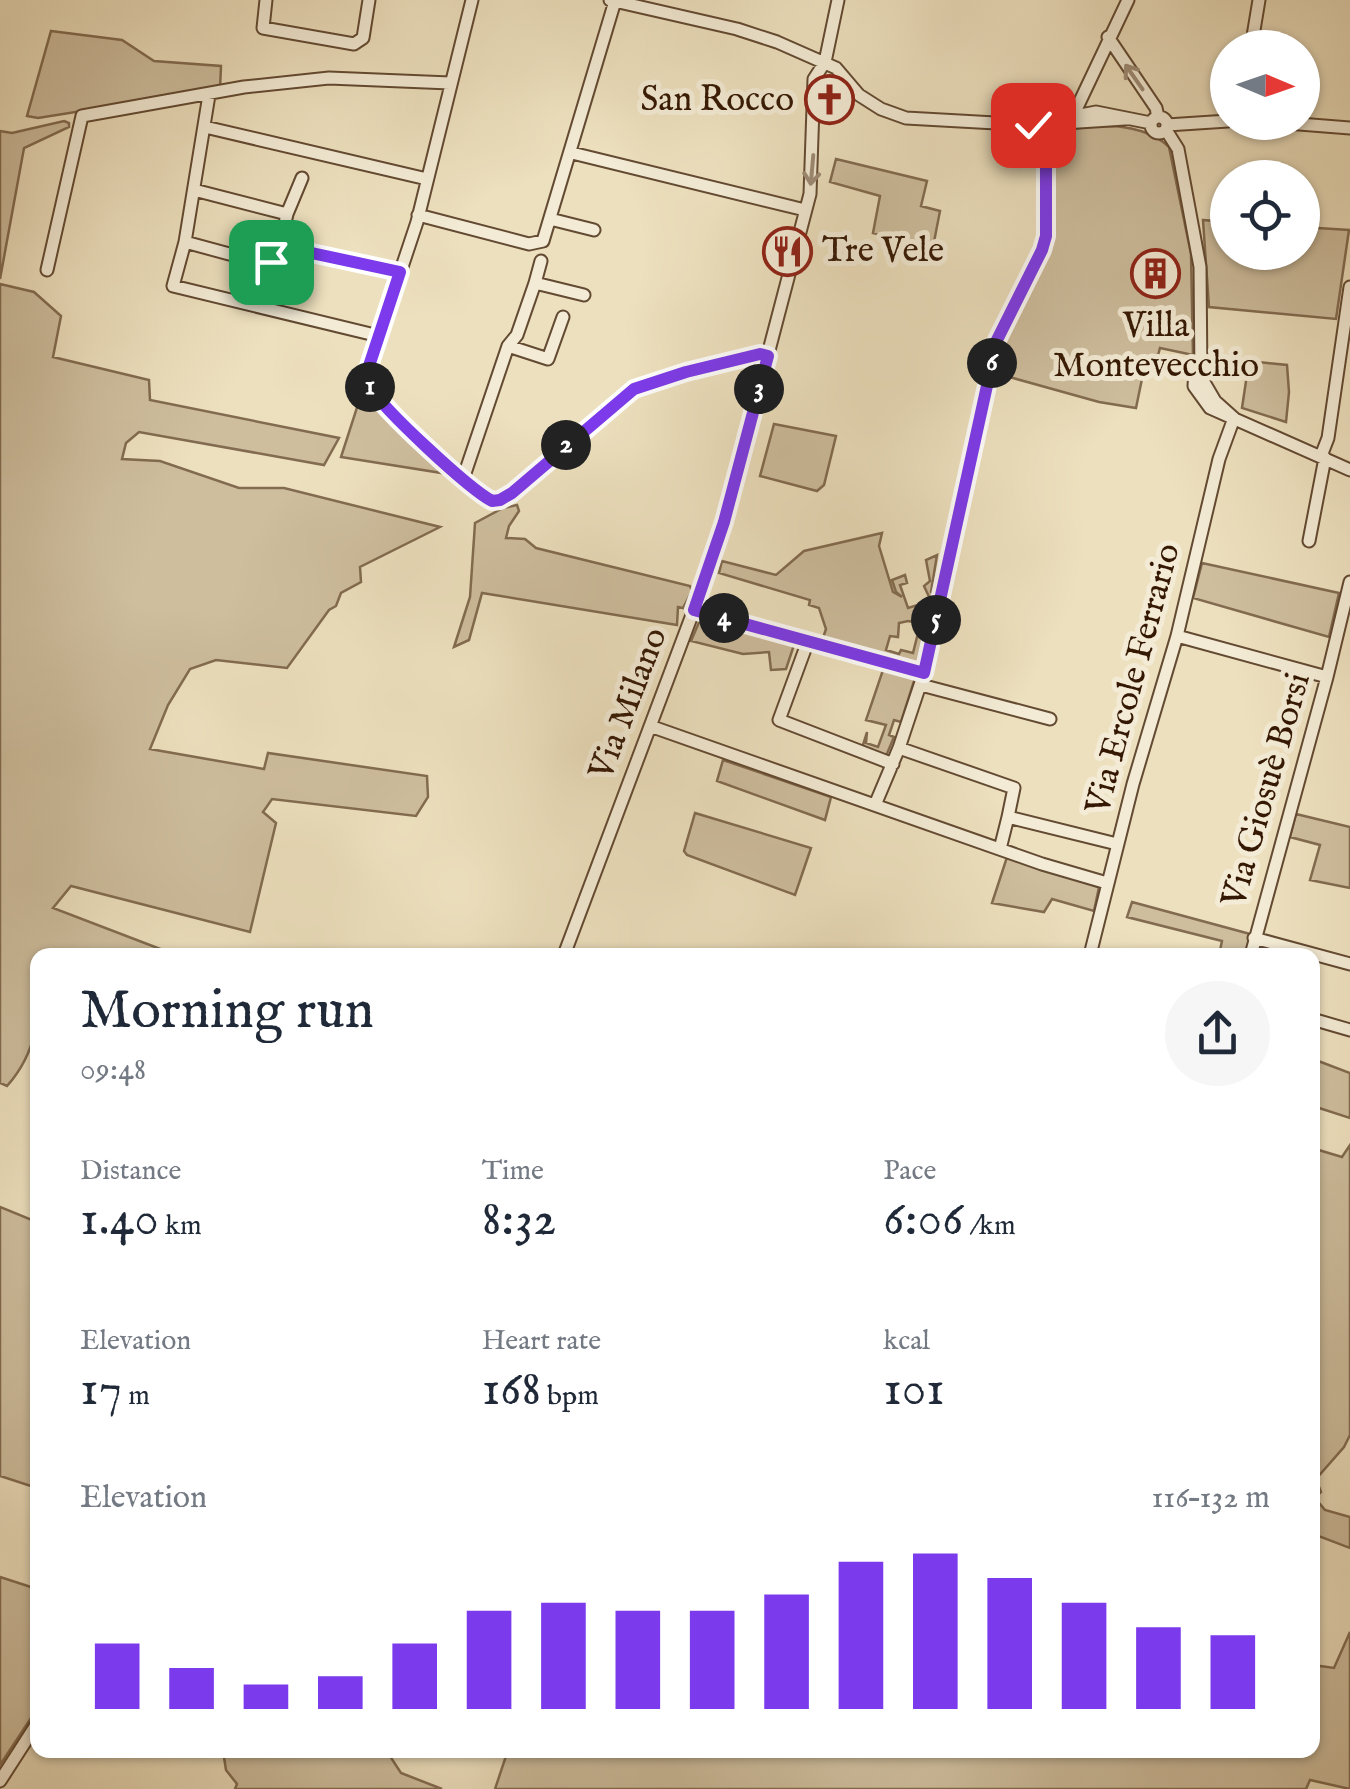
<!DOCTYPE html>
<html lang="en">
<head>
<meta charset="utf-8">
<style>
	:root { --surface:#fff; --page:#f6f6f7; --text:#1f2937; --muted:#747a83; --accent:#7c3aed }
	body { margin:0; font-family:"IM FELL English",serif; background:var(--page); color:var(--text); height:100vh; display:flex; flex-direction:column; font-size:38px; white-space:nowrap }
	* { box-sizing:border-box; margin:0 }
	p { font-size:32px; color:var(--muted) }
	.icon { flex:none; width:55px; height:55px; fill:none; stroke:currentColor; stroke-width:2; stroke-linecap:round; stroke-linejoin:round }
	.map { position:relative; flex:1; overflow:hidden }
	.sheet { position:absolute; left:30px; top:948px; width:1290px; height:810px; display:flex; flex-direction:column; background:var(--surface); border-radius:20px; box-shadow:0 2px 8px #0004 }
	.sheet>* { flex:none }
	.needle { width:65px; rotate:92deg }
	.fabs { position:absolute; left:1210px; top:30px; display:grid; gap:20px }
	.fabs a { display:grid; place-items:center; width:110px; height:110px; border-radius:50%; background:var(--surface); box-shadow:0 2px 8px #0004; font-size:50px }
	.pin { position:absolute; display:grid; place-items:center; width:85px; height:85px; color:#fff; margin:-42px; border-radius:20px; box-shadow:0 5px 15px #0006 }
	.km { position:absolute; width:50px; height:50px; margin:-25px; border-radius:50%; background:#222; color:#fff; font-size:28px; line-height:50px; text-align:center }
	.round { display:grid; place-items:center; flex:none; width:105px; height:105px; border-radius:52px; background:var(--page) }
	.head { display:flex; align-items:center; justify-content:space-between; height:170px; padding:0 50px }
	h1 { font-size:55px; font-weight:600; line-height:75px }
	.stats { display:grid; grid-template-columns:repeat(3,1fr); gap:15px; height:170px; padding:10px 50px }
	.stats div { display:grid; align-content:center }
	.stats b { font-size:50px; font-weight:600 }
	.stats small { font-size:28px; font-weight:400 }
	.stats p { font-size:28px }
	.chart { height:280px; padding:20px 50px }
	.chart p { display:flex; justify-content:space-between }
	.chart svg { width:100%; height:180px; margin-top:10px; stroke:var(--accent); stroke-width:6 }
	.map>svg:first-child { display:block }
	.green { fill:#cebe9e; stroke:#826b50; stroke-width:2.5 }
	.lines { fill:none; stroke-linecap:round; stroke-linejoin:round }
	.minor-casing { stroke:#634a32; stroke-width:15 }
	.minor { stroke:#f3ebd5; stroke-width:11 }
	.oneway { stroke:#9e8c76 }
	.route-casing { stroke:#fff; stroke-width:20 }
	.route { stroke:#7c3aed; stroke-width:12 }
	.labels { text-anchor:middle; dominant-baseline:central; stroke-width:10; stroke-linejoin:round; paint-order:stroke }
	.poi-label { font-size:35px; fill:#351803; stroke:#f3ebd5; text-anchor:end }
	.street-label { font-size:35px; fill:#351803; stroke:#f3ebd5 }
</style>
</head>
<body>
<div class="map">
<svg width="1350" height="1789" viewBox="0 0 1350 1789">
	<rect width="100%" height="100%" fill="#ede0be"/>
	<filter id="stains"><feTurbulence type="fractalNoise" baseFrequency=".002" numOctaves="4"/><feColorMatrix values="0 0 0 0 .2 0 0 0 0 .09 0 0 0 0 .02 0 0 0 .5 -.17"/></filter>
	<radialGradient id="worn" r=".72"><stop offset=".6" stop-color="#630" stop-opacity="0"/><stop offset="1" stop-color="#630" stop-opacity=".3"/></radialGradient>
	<path class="green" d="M51 31 122 40 154 61 221 66 220 89 38 118 27 116Z
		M64 121 69 123V127L24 148 0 279V131L12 133Z
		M1115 126C1134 128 1155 133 1169 147L1191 254 1193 355 1160 348 1154 370 1144 369 1136 408 1099 402 995 373 1005 333 1042 265 1052 238 1051 148C1063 123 1090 127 1115 126Z
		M836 159 927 181 921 206 940 211 933 247 873 233 880 196 830 182Z
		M1203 220 1227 222 1228 252H1302L1303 227 1349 230 1336 319 1209 307Z
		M0 284 34 292 61 316 53 357 149 380 150 400 339 438 324 465 139 432 126 443 122 459 160 461 239 488H284L440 527 360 567 361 582 341 593 336 606 329 610 287 668 216 660 190 669 168 705 150 749 264 769 268 753 427 776 428 797 416 816 272 799 263 812 276 823 250 932 71 886 53 908 176 955H38C38 1007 43 1045 7 1086L0 1083Z
		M1249 361 1287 365 1289 392 1286 422 1242 408Z
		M367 394 371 403 448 474 341 457 361 395Z
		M774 424 836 436 824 485 817 491 760 476Z
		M517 505 519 511 509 526 506 538 525 539 536 548 690 586 692 591 683 608 678 607 677 625 482 593 469 640 454 647 470 597 475 523 503 508Z
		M882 533 879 546 893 592 902 597 896 592 892 580 905 575 907 583 900 585 908 608 931 601 924 586 930 581 926 560 937 555 931 592 935 595 929 625 908 621 899 623 898 637 890 636 886 650 899 654 901 650 913 653 919 629 927 636 919 663 882 655 880 658 822 641 826 629 819 608 809 605 810 600 719 573 722 561 776 575 804 551Z
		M1202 563 1339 593 1329 637 1193 598Z
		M707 618 795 642 786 669 771 670 769 652 743 654 691 641 700 620Z
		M884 667 914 675 915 678 901 722 894 720 889 735 894 737 886 756 862 748 867 732 866 743 878 747 886 725 866 720Z
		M723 760 831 797 825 820 717 781Z
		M695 813 811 848 795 895 687 855 684 851Z
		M1296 814 1350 827V888L1310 880 1320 845 1290 837Z
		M1007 857 1099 887 1094 911 1052 899 1044 912 992 903Z
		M1132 902 1250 934 1246 955H1219L1222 941 1127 917Z
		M1313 1059 1350 1073V1118L1313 1106Z
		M1350 1145V1435L1344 1447 1316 1479 1321 1492 1315 1498 1325 1510 1350 1517V1548L1313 1534 1312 1148 1342 1157Z
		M0 1207 37 1222V1488L0 1476Z
		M0 1577 37 1589V1709L0 1765Z
		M1350 1632V1789L1310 1780 1306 1789H495L508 1750H1312L1313 1665 1334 1668Z
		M209 1750H386L401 1773 442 1789H235L237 1784 226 1770 224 1757Z"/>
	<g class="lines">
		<defs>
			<path id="minor" d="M266 0 263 28 354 44 363 38 369 0
				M472 0 417 222 367 372 369 387C392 412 467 493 496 501L512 493 633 389 686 371 759 354 768 355
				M610 0 737 29 777 42 836 68 859 95 881 109 906 118 1033 125 1125 119
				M1108 37 1156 108 1158 117
				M1251 48 1259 0
				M209 95 185 242 173 286 379 336
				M1073 116 1128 0
				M1151 125a8 8 0 1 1 16 0a8 8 0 1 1-16 0Z
				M1070 117 1096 112 1151 123
				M1274 122 1350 128
				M1167 125 1228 121
				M205 127 427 179
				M1166 130 1178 149 1200 267 1201 377 1215 401 1234 418
				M572 153 805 210
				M287 214 302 178
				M418 215 529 244 543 241 615 1
				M550 219 594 230
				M185 242 266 264C281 253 283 231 287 214L194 190
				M279 246 400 272
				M541 261 535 283 584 295
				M47 270 82 116 244 87 329 78 450 83
				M508 346 548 359 563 317
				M1195 370 1194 386 1210 408 1350 470
				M1321 456 1328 438 1350 287
				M463 479 508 346 517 335 535 283
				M1309 541 1325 458
				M694 610 924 673
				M1177 636 1327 677
				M808 641 779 720 893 764
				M921 685 1050 719
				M650 726 1042 864 1107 883
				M899 748 1014 788 1008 817 1117 844
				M875 805 899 748 924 673 997 340 1042 250 1046 236V125
				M1000 849 1008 817
				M1254 938 1350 964
				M564 955 704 583 724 522 810 194 814 79 825 62 838 0
				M1090 955 1133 784 1177 636 1219 459 1234 418
				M1251 955 1327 677 1350 582
				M1312 1019 1350 1030
				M0 1781 38 1722"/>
		</defs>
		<use href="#minor" class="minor-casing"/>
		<use href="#minor" class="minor"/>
	</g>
	<defs><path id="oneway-shaft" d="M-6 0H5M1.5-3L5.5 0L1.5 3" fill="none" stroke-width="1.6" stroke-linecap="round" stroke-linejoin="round" transform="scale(2.5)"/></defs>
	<g class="oneway">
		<use href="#oneway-shaft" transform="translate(1134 77) rotate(-125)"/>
		<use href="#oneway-shaft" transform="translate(812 170) rotate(95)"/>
	</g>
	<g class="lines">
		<defs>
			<path id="route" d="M271 262 279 246 400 272 367 372C367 379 366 381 370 387 384 410 468 488 492 501L500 500 512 493 634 389 686 372 760 354 768 356 724 522 694 610 924 673 997 340 1042 250 1046 236V125H1033"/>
		</defs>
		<use href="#route" class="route-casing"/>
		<use href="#route" class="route"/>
	</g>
	<defs>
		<symbol id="church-ring" viewBox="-11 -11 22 22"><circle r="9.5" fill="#f3ebd5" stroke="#8f2418" stroke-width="1.5"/><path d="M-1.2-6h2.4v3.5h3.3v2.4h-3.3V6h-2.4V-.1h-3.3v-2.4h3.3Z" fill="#8f2418"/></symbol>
		<symbol id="restaurant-ring" viewBox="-11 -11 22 22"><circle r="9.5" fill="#f3ebd5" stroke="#8f2418" stroke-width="1.5"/><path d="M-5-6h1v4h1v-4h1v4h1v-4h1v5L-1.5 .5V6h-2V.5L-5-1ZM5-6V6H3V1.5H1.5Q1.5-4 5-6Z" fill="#8f2418"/></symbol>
		<symbol id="building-ring" viewBox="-11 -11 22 22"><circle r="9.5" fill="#f3ebd5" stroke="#8f2418" stroke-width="1.5"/><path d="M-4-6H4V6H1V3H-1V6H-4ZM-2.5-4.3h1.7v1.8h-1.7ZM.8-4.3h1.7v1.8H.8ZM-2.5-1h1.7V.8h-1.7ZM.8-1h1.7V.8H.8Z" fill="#8f2418"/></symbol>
	</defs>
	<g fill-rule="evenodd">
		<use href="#church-ring" x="802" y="72" width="55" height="55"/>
		<use href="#restaurant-ring" x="760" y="224" width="55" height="55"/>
		<use href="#building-ring" x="1128" y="246" width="55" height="55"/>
	</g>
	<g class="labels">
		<g class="poi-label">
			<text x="794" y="100">San Rocco</text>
			<text x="822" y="251" text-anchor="start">Tre Vele</text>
			<text x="1156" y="326" text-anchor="middle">Villa<tspan x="1156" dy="40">Montevecchio</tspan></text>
		</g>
		<g class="street-label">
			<text transform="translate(1134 679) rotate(-75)">Via Ercole Ferrario</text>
			<text transform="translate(629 704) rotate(-69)">Via Milano</text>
			<text transform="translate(1267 790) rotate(-74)">Via Giosuè Borsi</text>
		</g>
	</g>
	<rect width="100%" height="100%" filter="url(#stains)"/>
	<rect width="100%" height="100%" fill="url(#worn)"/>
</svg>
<div class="fabs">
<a><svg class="needle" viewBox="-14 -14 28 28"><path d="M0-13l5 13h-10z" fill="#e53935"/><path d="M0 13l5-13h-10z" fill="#747a83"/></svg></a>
<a><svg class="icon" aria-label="locate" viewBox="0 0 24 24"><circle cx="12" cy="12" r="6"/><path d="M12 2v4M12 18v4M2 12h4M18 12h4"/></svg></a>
</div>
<div class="pin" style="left:271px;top:262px;background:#1e9e55"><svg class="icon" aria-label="arrive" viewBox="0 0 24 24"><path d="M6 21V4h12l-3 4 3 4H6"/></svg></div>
<div class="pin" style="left:1033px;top:125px;background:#d93025"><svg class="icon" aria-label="check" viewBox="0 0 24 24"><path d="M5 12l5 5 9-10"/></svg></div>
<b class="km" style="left:370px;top:387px">1</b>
<b class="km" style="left:566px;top:445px">2</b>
<b class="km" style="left:759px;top:389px">3</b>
<b class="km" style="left:724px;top:618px">4</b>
<b class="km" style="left:936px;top:620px">5</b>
<b class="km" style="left:992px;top:363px">6</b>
<section class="sheet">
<div class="head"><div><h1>Morning run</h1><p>09:48</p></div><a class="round"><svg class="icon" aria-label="share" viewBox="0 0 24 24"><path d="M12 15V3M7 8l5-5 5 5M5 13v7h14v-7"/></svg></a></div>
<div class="stats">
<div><p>Distance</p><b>1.40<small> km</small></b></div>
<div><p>Time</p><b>8:32</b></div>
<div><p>Pace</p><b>6:06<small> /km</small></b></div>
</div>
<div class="stats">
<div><p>Elevation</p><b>17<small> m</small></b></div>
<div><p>Heart rate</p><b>168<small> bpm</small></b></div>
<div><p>kcal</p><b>101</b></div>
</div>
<div class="chart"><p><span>Elevation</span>116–132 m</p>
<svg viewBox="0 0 160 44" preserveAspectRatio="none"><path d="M5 44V28M15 44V34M25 44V38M35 44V36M45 44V28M55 44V20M65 44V18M75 44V20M85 44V20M95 44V16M105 44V8M115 44V6M125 44V12M135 44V18M145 44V24M155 44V26"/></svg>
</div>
</section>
</div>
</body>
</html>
